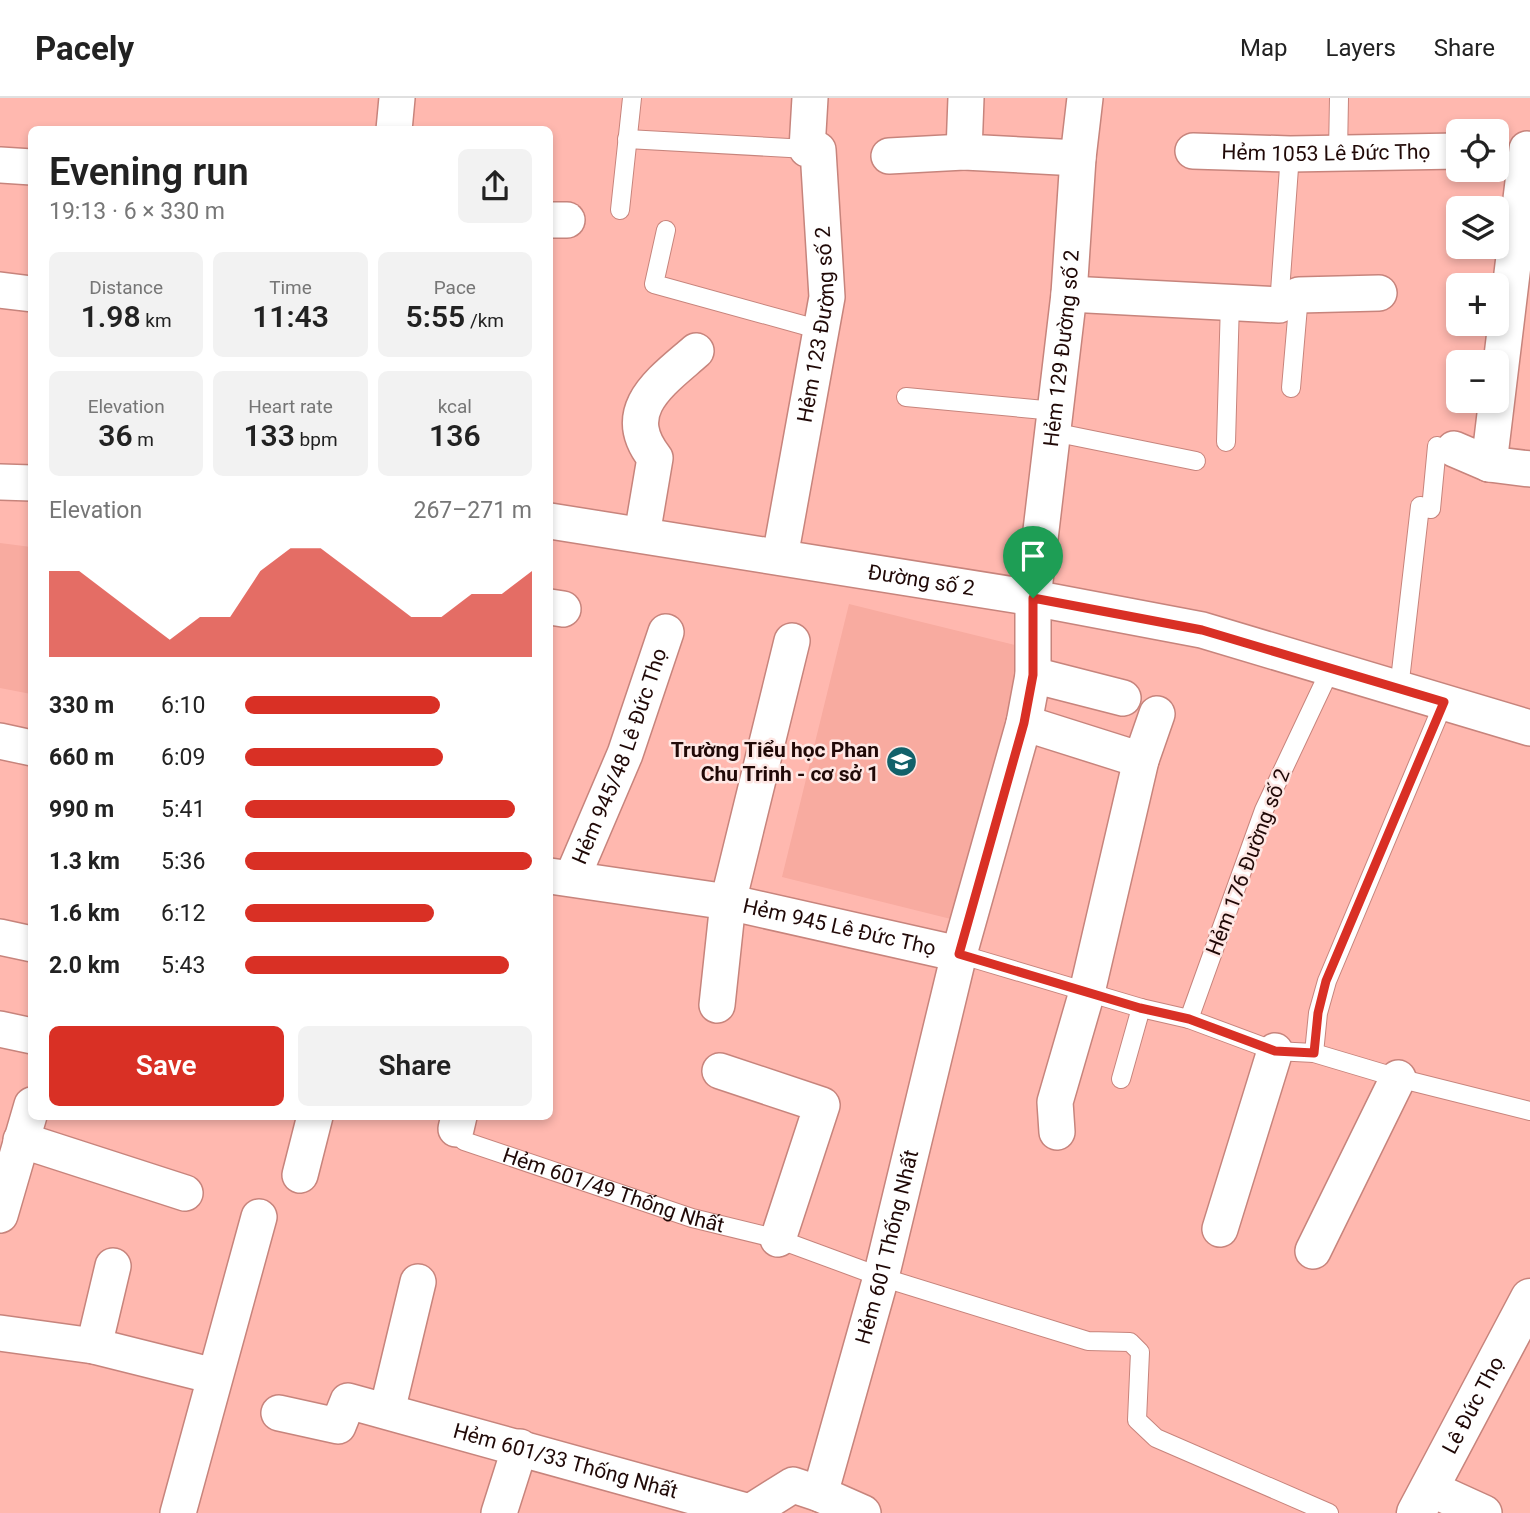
<!DOCTYPE html>
<html lang="en">
<head>
<meta charset="utf-8">
<style>
	:root { --surface:#fff; --page:#f2f2f2; --text:#222; --muted:#767676; --line:#e0e0e0; --accent:#d93025 }
	body { margin:0; font-family:Roboto,sans-serif; background:var(--page); color:var(--text); height:100vh; display:flex; flex-direction:column; font-size:26px; white-space:nowrap }
	* { box-sizing:border-box; margin:0 }
	p { font-size:23px; color:var(--muted) }
	.icon { flex:none; width:38px; height:38px; fill:none; stroke:currentColor; stroke-width:2; stroke-linecap:round; stroke-linejoin:round }
	.map { position:relative; flex:1; overflow:hidden }
	.drawer { position:absolute; left:28px; top:28px; width:525px; height:994px; display:flex; flex-direction:column; background:var(--surface); border-radius:10px; box-shadow:0 4px 10px #0003 }
	.drawer>* { flex:none }
	.buttons { position:absolute; left:1446px; top:21px; display:grid; gap:14px }
	.buttons a { display:grid; place-items:center; width:63px; height:63px; border-radius:10px; background:var(--surface); box-shadow:0 4px 10px #0003; font-size:35px }
	.pin { position:absolute; display:grid; place-items:center; width:60px; height:60px; color:#fff; margin:-72px -30px; border-radius:50% 50% 50% 0; rotate:-45deg; box-shadow:0 0 7px #0007 }
	.pin .icon { rotate:45deg }
	.round { display:grid; place-items:center; flex:none; width:74px; height:74px; border-radius:10px; background:var(--page) }
	.head { display:flex; align-items:center; justify-content:space-between; height:119px; padding:0 21px }
	h1 { font-size:38px; font-weight:600; line-height:52px }
	.figures { display:grid; grid-template-columns:repeat(3,1fr); gap:10px; height:119px; padding:7px 21px }
	.figures div { display:grid; align-content:center; border-radius:10px; background:var(--page); text-align:center }
	.figures b { font-size:30px; font-weight:600 }
	.figures small { font-size:19px; font-weight:400 }
	.figures p { font-size:19px }
	.chart { height:196px; padding:14px 21px }
	.chart p { display:flex; justify-content:space-between }
	.chart svg { width:100%; height:126px; margin-top:7px; fill:var(--accent); opacity:.7 }
	.action { display:flex; gap:14px; margin-top:auto; padding:14px 21px }
	.action a { flex:1; height:80px; border-radius:10px; background:var(--accent); color:#fff; font-size:28px; font-weight:600; line-height:80px; text-align:center }
	.action a+a { background:var(--page); color:var(--text) }
	ul { padding:0 21px; list-style:none; font-size:23px }
	li { display:grid; grid-template-columns:112px 84px 1fr; align-items:center; height:52px }
	li i { height:18px; border-radius:9px; background:var(--accent) }
	header { display:flex; align-items:center; gap:42px; box-sizing:border-box; height:98px; padding:0 35px; background:var(--surface); border-bottom:2px solid var(--line) }
	header strong { font-size:33px }
	nav { display:flex; gap:38px; margin-inline-start:auto; font-size:24px }
	.map>svg:first-child { display:block }
	.built { fill:#f8aba0 }
	.lines { fill:none; stroke-linecap:round; stroke-linejoin:round }
	.service-casing { stroke:#c7847c; stroke-width:20 }
	.minor-casing { stroke:#c7847c; stroke-width:38 }
	.secondary-casing { stroke:#c7847c; stroke-width:41 }
	.service { stroke:#fff; stroke-width:18 }
	.minor { stroke:#fff; stroke-width:35 }
	.secondary { stroke:#fff; stroke-width:38 }
	.route-casing { stroke:#fff; stroke-width:14 }
	.route { stroke:#d93025; stroke-width:9 }
	.labels { text-anchor:middle; dominant-baseline:central; stroke-width:5; stroke-linejoin:round; paint-order:stroke }
	.street-label { font-size:21px; fill:#200907; stroke:#fee7e4 }
	.poi-label { font-size:21px; font-weight:bold; fill:#200907; stroke:#fee7e4; text-anchor:end }
</style>
</head>
<body>
<header>
<strong>Pacely</strong>
<nav><a>Map</a><a>Layers</a><a>Share</a></nav>
</header>
<div class="map">
<svg width="1530" height="1415" viewBox="0 0 1530 1415">
	<rect width="100%" height="100%" fill="#ffb8af"/>
	<path class="built" d="M0 445 31 449V596L0 590Z
		M849 506 1023 549 955 822 782 779Z"/>
	<g class="lines">
		<defs>
			<g id="service">
				<path d="M627 41 807 51"/>
				<path d="M1338 55 1339 0"/>
				<path d="M620 112 632 0"/>
				<path d="M666 132 654 186 821 232"/>
				<path d="M1279 207 1290 56"/>
				<path d="M1291 290 1299 197"/>
				<path d="M906 299 1055 313"/>
				<path d="M1053 334 1196 363"/>
				<path d="M1226 344 1230 204"/>
				<path d="M1399 591 1420 408 1431 411 1437 348"/>
				<path d="M959 856 1141 910 1189 921 1275 953 1314 955 1398 980 1530 1013"/>
				<path d="M1189 921 1264 712 1331 570"/>
				<path d="M1314 955 1318 915 1327 883 1444 604"/>
				<path d="M1121 981 1141 910"/>
				<path id="s1" d="M456 1031 464 1043 692 1120 778 1141 881 1179 1088 1243 1130 1244 1140 1254 1137 1322 1156 1340 1329 1415"/>
			</g>
			<g id="minor">
				<path d="M966 0 964 54 1078 60"/>
				<path d="M394 32 397 0"/>
				<path id="s2" d="M1193 53 1290 56 1458 53"/>
				<path d="M889 58 964 54"/>
				<path d="M0 67 32 69"/>
				<path d="M550 122H567"/>
				<path d="M0 192 32 196"/>
				<path d="M1069 196 1279 207 1299 197 1379 195"/>
				<path d="M1454 351 1489 366 1527 51"/>
				<path d="M1489 366 1530 371"/>
				<path d="M0 384 32 385"/>
				<path id="s3" d="M550 423 1033 500 1202 532 1530 630"/>
				<path d="M642 437 655 360C617 312 662 283 696 253"/>
				<path id="s4" d="M780 459 827 199 818 52 807 51 810 0"/>
				<path d="M550 509 563 511"/>
				<path d="M1033 577 1123 600"/>
				<path d="M1024 625 1141 662"/>
				<path d="M0 643 32 650"/>
				<path id="s5" d="M550 778 728 804 959 856"/>
				<path id="s6" d="M572 780 625 656 666 534"/>
				<path d="M0 839 32 846"/>
				<path d="M717 907 728 804 792 543"/>
				<path d="M0 931 32 938"/>
				<path d="M720 973 822 1007 778 1141"/>
				<path d="M456 1031 459 1018"/>
				<path d="M1057 1034 1055 1004 1087 894 1141 662 1157 616"/>
				<path d="M21 1042 185 1095"/>
				<path d="M300 1077 315 1018"/>
				<path d="M0 1117 32 1007"/>
				<path d="M1220 1131 1275 953"/>
				<path d="M1313 1153 1398 980"/>
				<path d="M0 1235 94 1248 214 1278"/>
				<path d="M94 1248 113 1168"/>
				<path d="M387 1313 418 1184"/>
				<path id="s7" d="M279 1315 338 1328 348 1303 750 1414 793 1387 820 1396"/>
				<path d="M1429 1390 1484 1415"/>
				<path d="M178 1415 259 1119"/>
				<path d="M499 1415 520 1349"/>
				<path id="s8" d="M863 1415 820 1396 881 1179 959 856 1024 625 1033 577V500L1069 196 1078 60 1085 0"/>
			</g>
			<g id="secondary">
				<path id="s9" d="M1416 1415 1530 1200"/>
			</g>
		</defs>
		<use href="#service" class="service-casing"/>
		<use href="#minor" class="minor-casing"/>
		<use href="#secondary" class="secondary-casing"/>
		<use href="#service" class="service"/>
		<use href="#minor" class="minor"/>
		<use href="#secondary" class="secondary"/>
	</g>
	<g class="lines">
		<defs>
			<path id="route" d="M1033 500 1202 532 1444 604 1326 883 1318 915 1314 955 1275 953 1189 921 1140 910 959 856 1024 625 1033 577Z"/>
		</defs>
		<use href="#route" class="route-casing"/>
		<use href="#route" class="route"/>
	</g>
	<defs>
		<symbol id="school-disc" viewBox="-11 -11 22 22"><circle r="9.5" fill="#12616a" stroke="#fee7e4"/><path d="M0-5L7-2L0 1L-7-2ZM-4 1L0 2.5L4 1V4Q0 6-4 4Z" fill="#fff"/></symbol>
	</defs>
	<g fill-rule="evenodd">
		<use href="#school-disc" x="884" y="646" width="35" height="35"/>
	</g>
	<g class="labels">
		<g class="street-label">
			<text stroke="none"><textPath href="#s2" startOffset="133">Hẻm 1053 Lê Đức Thọ</textPath></text>
			<text stroke="none"><textPath href="#s4" startOffset="236">Hẻm 123 Đường số 2</textPath></text>
			<text stroke="none"><textPath href="#s8" startOffset="1222">Hẻm 129 Đường số 2</textPath></text>
			<text stroke="none"><textPath href="#s3" startOffset="376">Đường số 2</textPath></text>
			<text stroke="none"><textPath href="#s6" startOffset="131">Hẻm 945/48 Lê Đức Thọ</textPath></text>
			<text transform="translate(1248 764) rotate(-69)">Hẻm 176 Đường số 2</text>
			<text stroke="none"><textPath href="#s5" startOffset="294">Hẻm 945 Lê Đức Thọ</textPath></text>
			<text stroke="none"><textPath href="#s1" startOffset="172">Hẻm 601/49 Thống Nhất</textPath></text>
			<text stroke="none"><textPath href="#s8" startOffset="303">Hẻm 601 Thống Nhất</textPath></text>
			<text stroke="none"><textPath href="#s9" startOffset="122">Lê Đức Thọ</textPath></text>
			<text stroke="none"><textPath href="#s7" startOffset="313">Hẻm 601/33 Thống Nhất</textPath></text>
		</g>
		<g class="poi-label">
			<text x="879" y="652">Trường Tiểu học Phan<tspan x="879" dy="24">Chu Trinh - cơ sở 1</tspan></text>
		</g>
	</g>
</svg>
<div class="buttons">
<a><svg class="icon" aria-label="locate" viewBox="0 0 24 24"><circle cx="12" cy="12" r="6"/><path d="M12 2v4M12 18v4M2 12h4M18 12h4"/></svg></a>
<a><svg class="icon" aria-label="layers" viewBox="0 0 24 24"><path d="M12 4l9 5-9 5-9-5zM3 14l9 5 9-5"/></svg></a>
<a>+</a>
<a>−</a>
</div>
<div class="pin" style="left:1033px;top:500px;background:#1e9e55"><svg class="icon" aria-label="arrive" viewBox="0 0 24 24"><path d="M6 21V4h12l-3 4 3 4H6"/></svg></div>
<section class="drawer">
<div class="head"><div><h1>Evening run</h1><p>19:13 · 6 × 330 m</p></div><a class="round"><svg class="icon" aria-label="share" viewBox="0 0 24 24"><path d="M12 15V3M7 8l5-5 5 5M5 13v7h14v-7"/></svg></a></div>
<div class="figures">
<div><p>Distance</p><b>1.98<small> km</small></b></div>
<div><p>Time</p><b>11:43</b></div>
<div><p>Pace</p><b>5:55<small> /km</small></b></div>
</div>
<div class="figures">
<div><p>Elevation</p><b>36<small> m</small></b></div>
<div><p>Heart rate</p><b>133<small> bpm</small></b></div>
<div><p>kcal</p><b>136</b></div>
</div>
<div class="chart"><p><span>Elevation</span>267–271 m</p>
<svg viewBox="0 0 160 44" preserveAspectRatio="none"><path d="M0 44V14L10 14L20 22L30 30L40 38L50 30L60 30L70 14L80 6L90 6L100 14L110 22L120 30L130 30L140 22L150 22L160 14V44z"/></svg>
</div>
<ul>
<li><b>330 m</b>6:10<i style="width:68%"></i></li>
<li><b>660 m</b>6:09<i style="width:69%"></i></li>
<li><b>990 m</b>5:41<i style="width:94%"></i></li>
<li><b>1.3 km</b>5:36<i style="width:100%"></i></li>
<li><b>1.6 km</b>6:12<i style="width:66%"></i></li>
<li><b>2.0 km</b>5:43<i style="width:92%"></i></li>
</ul>
<div class="action"><a>Save</a><a>Share</a></div>
</section>
</div>
</body>
</html>
